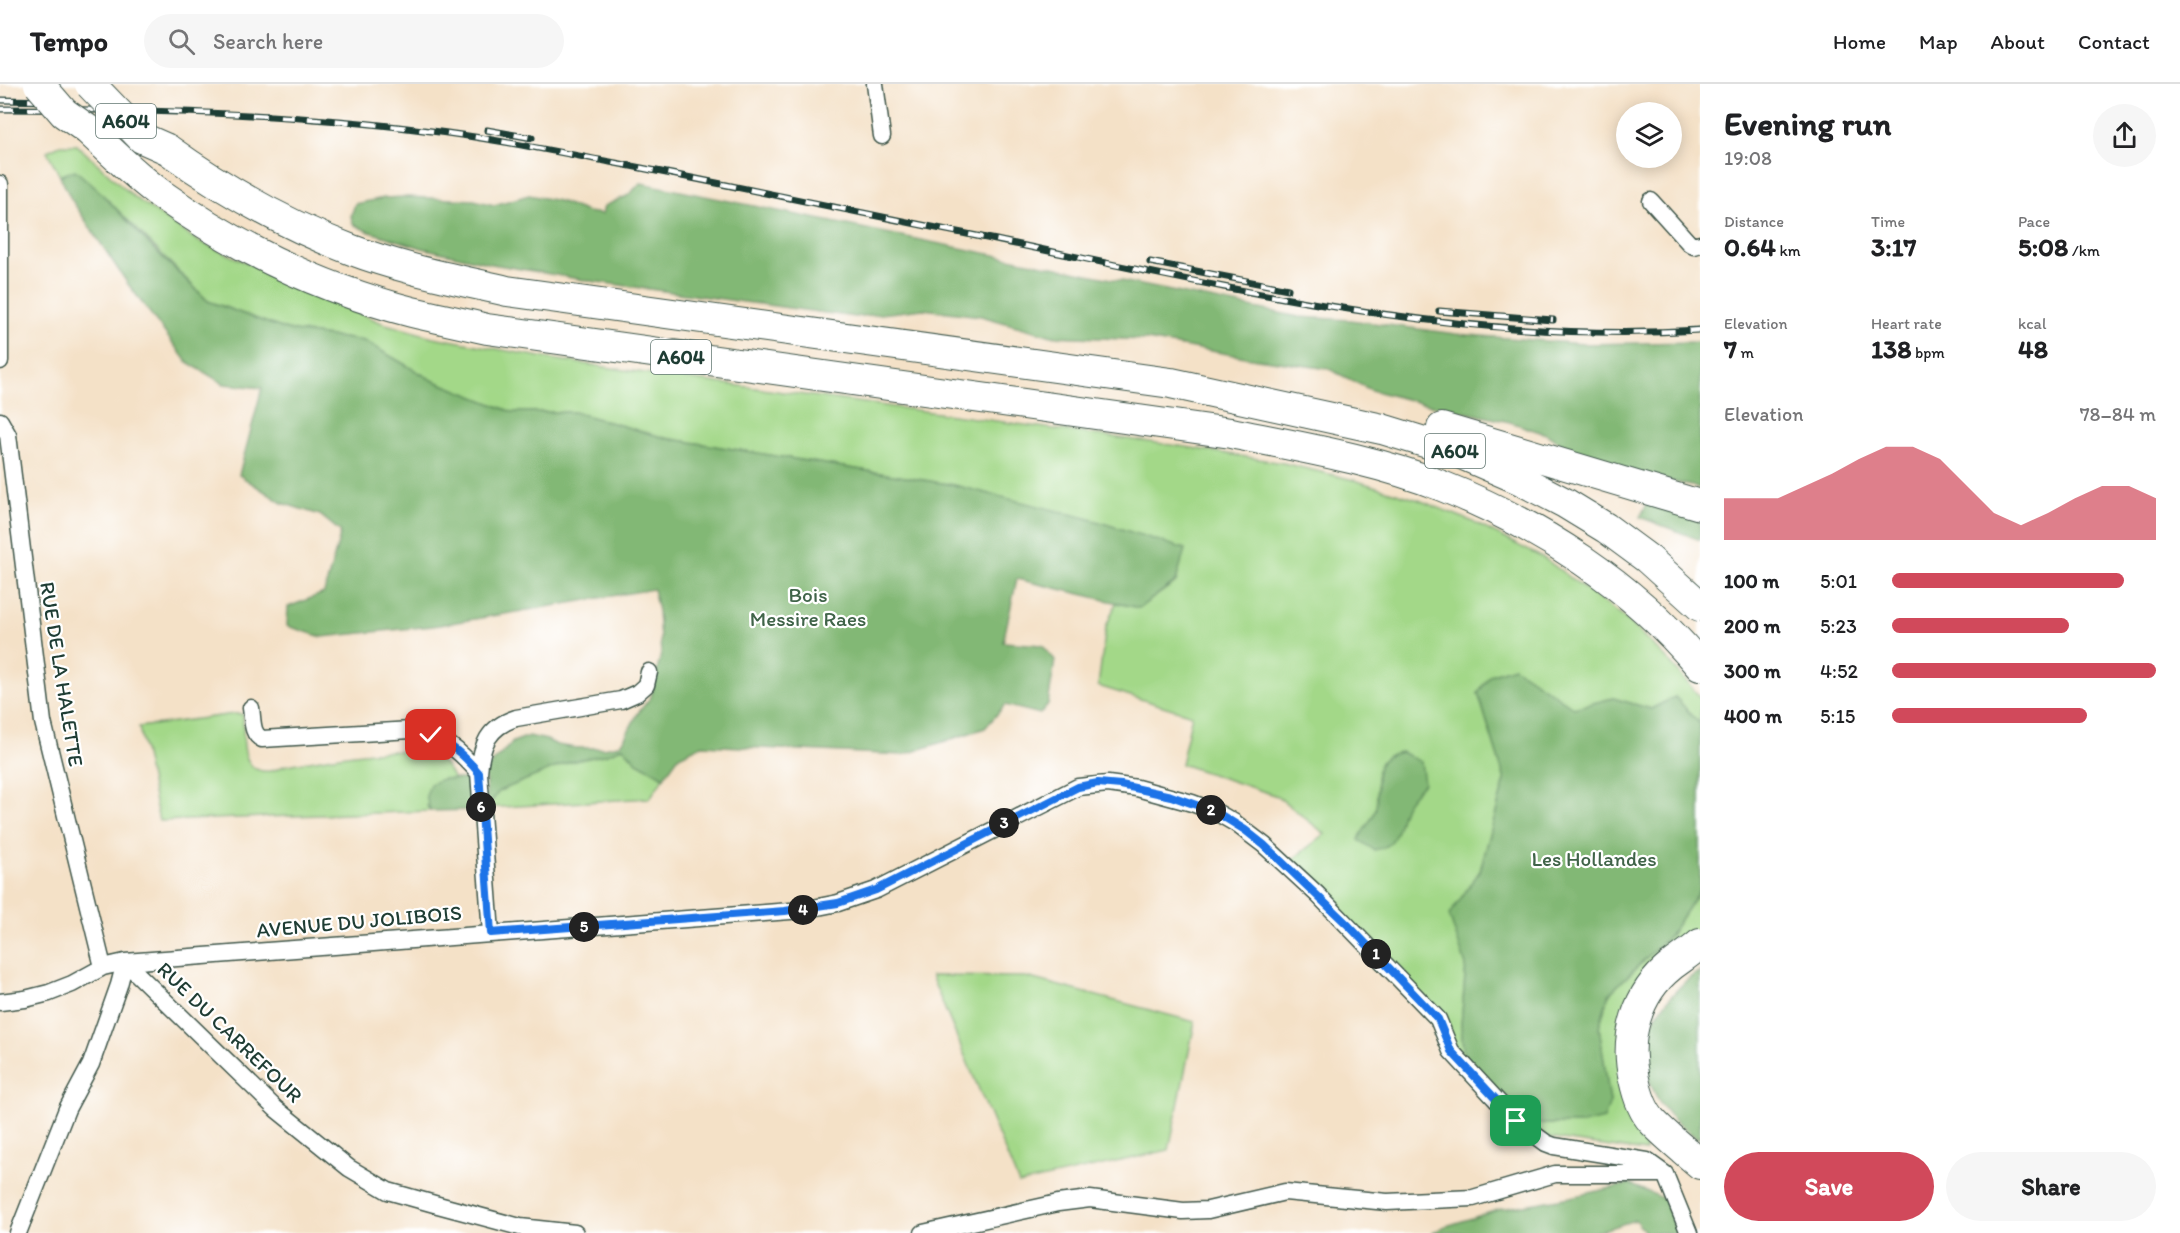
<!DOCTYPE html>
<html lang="en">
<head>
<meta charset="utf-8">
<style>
	:root { --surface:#fff; --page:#f6f6f6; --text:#202124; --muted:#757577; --line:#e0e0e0; --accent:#d1495b }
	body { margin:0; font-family:Itim,sans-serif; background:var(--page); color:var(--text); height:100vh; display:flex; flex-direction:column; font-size:22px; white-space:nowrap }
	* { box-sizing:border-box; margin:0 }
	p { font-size:20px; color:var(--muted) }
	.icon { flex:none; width:33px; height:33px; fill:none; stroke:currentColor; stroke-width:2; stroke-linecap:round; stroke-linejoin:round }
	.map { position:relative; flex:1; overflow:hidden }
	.sheet { display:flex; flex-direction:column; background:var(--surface); width:480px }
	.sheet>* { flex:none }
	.fabs { position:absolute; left:1616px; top:18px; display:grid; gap:12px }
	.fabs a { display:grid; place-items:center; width:66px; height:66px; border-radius:50%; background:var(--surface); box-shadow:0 3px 15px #0003; font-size:30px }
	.pin { position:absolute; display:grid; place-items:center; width:51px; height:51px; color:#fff; margin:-26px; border-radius:12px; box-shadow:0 3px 9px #0006 }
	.km { position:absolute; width:30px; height:30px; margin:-15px; border-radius:50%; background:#222; color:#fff; font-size:16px; line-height:30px; text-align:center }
	.round { display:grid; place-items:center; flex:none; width:63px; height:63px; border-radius:32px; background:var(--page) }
	.headline { display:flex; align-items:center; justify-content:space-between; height:102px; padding:0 24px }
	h1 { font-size:33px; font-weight:800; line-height:45px }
	.figures { display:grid; grid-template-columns:repeat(3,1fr); gap:9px; height:102px; padding:6px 24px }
	.figures div { display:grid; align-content:center }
	.figures b { font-size:26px; font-weight:800 }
	.figures small { font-size:16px; font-weight:400 }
	.figures p { font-size:16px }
	.chart { height:168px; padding:12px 24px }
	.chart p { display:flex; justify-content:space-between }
	.chart svg { width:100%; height:108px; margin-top:6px; fill:var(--accent); opacity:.7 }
	.button { display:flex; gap:12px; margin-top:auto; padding:12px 24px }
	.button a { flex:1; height:69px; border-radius:36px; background:var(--accent); color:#fff; font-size:24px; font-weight:800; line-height:69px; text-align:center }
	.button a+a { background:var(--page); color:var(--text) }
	ul { padding:0 24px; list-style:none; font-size:20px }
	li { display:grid; grid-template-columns:96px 72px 1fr; align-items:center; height:45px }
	li i { height:15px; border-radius:8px; background:var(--accent) }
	header { display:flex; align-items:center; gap:36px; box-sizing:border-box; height:84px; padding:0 30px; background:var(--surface); border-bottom:2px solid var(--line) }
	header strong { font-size:28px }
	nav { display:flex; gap:33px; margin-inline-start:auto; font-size:21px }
	.search { width:420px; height:54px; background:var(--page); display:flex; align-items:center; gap:15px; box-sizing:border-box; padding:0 21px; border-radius:33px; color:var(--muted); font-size:22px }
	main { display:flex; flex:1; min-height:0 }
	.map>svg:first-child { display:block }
	.green { fill:#a3d888; stroke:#618a5e; stroke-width:1.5 }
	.forest { fill:#82b874; stroke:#507a54; stroke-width:1.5 }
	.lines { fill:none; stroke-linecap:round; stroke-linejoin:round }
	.minor-casing { stroke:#3f564a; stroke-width:19 }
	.motorway-casing { stroke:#3f564a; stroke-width:32 }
	.minor { stroke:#fff; stroke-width:16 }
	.motorway { stroke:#fff; stroke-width:30 }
	.rail-casing { stroke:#1f3d34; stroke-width:7 }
	.rail { stroke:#fff; stroke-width:4.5; stroke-dasharray:14; stroke-linecap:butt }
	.motorway-bridge-casing { stroke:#3f564a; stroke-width:32; stroke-linecap:butt }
	.motorway-bridge { stroke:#fff; stroke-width:30 }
	.route-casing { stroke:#fff; stroke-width:12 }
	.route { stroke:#1a73e8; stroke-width:8 }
	.labels { text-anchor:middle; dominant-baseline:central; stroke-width:4.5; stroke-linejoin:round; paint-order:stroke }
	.shield { fill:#fff; stroke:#627771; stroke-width:1.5 }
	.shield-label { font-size:20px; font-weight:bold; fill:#1f3d34 }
	.park-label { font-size:21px; fill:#406449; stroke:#fff }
	.street-label { font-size:21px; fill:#1f3d34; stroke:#fff }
</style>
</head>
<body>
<header>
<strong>Tempo</strong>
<div class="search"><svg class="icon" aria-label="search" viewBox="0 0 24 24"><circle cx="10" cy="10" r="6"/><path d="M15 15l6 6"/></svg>Search here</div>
<nav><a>Home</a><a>Map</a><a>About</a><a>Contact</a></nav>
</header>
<main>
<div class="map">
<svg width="1700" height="1149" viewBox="0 0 1700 1149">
	<rect width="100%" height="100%" fill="#fff"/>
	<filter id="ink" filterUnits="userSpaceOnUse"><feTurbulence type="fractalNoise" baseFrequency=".0167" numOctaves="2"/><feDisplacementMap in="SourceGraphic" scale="12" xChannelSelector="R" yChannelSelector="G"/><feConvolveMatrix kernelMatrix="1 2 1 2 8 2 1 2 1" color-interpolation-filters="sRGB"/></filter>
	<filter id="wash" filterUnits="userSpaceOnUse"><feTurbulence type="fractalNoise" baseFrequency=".008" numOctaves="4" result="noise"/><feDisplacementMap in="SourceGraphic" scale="24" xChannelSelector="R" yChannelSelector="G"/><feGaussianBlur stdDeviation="1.35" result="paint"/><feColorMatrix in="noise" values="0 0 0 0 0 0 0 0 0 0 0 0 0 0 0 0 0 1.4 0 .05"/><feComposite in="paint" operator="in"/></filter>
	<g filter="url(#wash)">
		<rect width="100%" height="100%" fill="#f4e1c7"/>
		<path class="green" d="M60 61H77L134 113 198 157 382 239 433 253 546 274 638 288 1186 363 1283 379 1354 396 1419 416 1471 437 1545 475 1627 536 1666 574 1700 613V640L1675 613 1651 625 1613 614 1574 624 1514 583 1490 591 1478 609 1505 696 1480 787 1450 831 1466 881 1461 941 1464 976 1289 778 1325 750 1277 712 1181 680 1192 631 1098 602 1106 543 1116 519 1139 524 1176 498 1184 465 954 401 665 354 574 328H512L432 296 364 257 287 246 208 217 98 106 75 86 60 92 47 67Z
			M234 630H243C244 644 241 668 250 680 254 686 263 688 270 687 276 687 281 682 287 681 322 675 416 654 444 680 448 684 451 690 454 695H442L427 722 430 727 159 737 139 643Z
			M624 663 637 678 664 693 650 714 487 724 499 707 569 678 607 670Z
			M1700 805V849L1641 905 1643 1037 1646 1068 1548 1054 1527 1040H1583L1610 1018 1599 943 1609 910 1670 851Z
			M931 892 1026 893 1195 938 1169 1066 1019 1100Z"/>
		<path class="forest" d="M75 86 98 106 153 164 208 217 287 246 364 257 432 296 512 328H574L665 354 954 401 1090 435 1185 465 1176 497 1139 524 1017 495 1003 558 1042 561 1055 576 1048 620 1040 630 1005 621 985 644 903 671 702 661 679 672 664 693 637 678 623 663 607 670 569 678 499 707 487 724 485 686 513 658 529 652 547 656 557 661 577 664H603L619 661 623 657 638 629 651 613 661 570 658 527 653 505 433 542 322 553 287 542 288 523 324 509 341 448 320 431 282 419 239 391 262 304 224 300 187 278 128 200 71 115 60 92Z
			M641 99 1299 233 1350 236 1456 250 1584 260 1700 258V404L1618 385 1579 372 1546 350 1510 338 1421 319 1371 306 1329 285 1257 275 1147 256 1052 252 981 232 923 225 855 233 590 197 492 180 422 164 367 147 353 140 351 132 355 120 384 114 406 113 474 116 494 121 529 111 559 117 587 128 602 130 604 122 627 112Z
			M1647 420 1700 437V456L1640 433Z
			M1514 583 1574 624 1613 614 1651 625 1675 613 1700 640V805L1670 851 1609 910 1599 943 1610 1018 1604 1035 1583 1040H1527L1464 976 1461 941 1466 881 1449 831 1480 787 1505 696 1478 609 1490 591Z
			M1401 668 1421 678 1424 699C1418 706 1409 714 1405 722 1396 742 1400 762 1374 766L1359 756C1362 745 1372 737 1375 727 1382 705 1365 673 1401 668Z
			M442 695H474L476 726 430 727 426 712 430 700Z
			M1700 887V1055C1662 1035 1634 988 1649 946 1653 934 1661 924 1669 915 1678 904 1687 894 1700 887Z
			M1629 1100 1665 1115 1677 1149H1646L1635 1136 1593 1149H1433L1443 1143 1501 1125 1571 1113Z"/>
	</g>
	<g filter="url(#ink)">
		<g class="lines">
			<defs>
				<path id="minor" d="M875 0 882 52
					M0 100V277
					M1651 117 1689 159 1694 162 1700 160
					M0 337 8 351 43 638 103 883
					M251 624C253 635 251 650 262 655L411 646C441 650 460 667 479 689L491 849
					M479 689C481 661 488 643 516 634L621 616 637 609 646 601 649 588
					M125 878 276 1025 349 1084 388 1107 438 1121 520 1143 575 1149
					M0 918 25 915 49 909 72 900 103 883 125 878 803 826 838 819 876 806 1078 703 1108 700 1137 704 1192 719 1216 728 1235 739 1264 761 1318 811 1438 935 1451 967 1516 1037 1546 1059 1554 1062 1647 1077 1665 1090 1689 1149
					M18 1149 67 1025 91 980 119 901 125 878
					M923 1149 1058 1119 1090 1115 1183 1127 1208 1126 1285 1108 1387 1118 1473 1114 1555 1090H1665"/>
				<path id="motorway" d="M87 45C111 67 135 92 162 111 237 164 323 205 412 228 437 234 462 239 487 245L1231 349C1300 363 1377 376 1442 402 1540 441 1633 501 1700 582
					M167 65C224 106 286 141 352 166 402 185 455 195 507 207L1171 299 1382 345 1457 368 1519 395 1565 419 1606 444 1648 475 1700 522
					M1442 344 1700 421
					M1700 860C1691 868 1680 875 1671 882 1637 909 1624 954 1634 995 1637 1009 1642 1026 1652 1037 1666 1052 1684 1066 1700 1080"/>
			</defs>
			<use href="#minor" class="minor-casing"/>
			<use href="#motorway" class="motorway-casing"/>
			<use href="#minor" class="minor"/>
			<use href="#motorway" class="motorway"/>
			<defs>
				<path id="rail" d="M0 16 57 17
					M0 25C141 26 282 28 423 46 485 53 548 66 610 78 726 100 841 125 957 148 1200 197 1450 262 1700 246
					M487 46 532 54
					M1150 178 1288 205
					M1439 227 1553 236"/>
			</defs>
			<use href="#rail" class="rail-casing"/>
			<use href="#rail" class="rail"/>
			<defs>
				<path id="motorway-bridge" d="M39 0 64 29 87 45
					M90 0 142 54 167 65"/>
			</defs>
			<use href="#motorway-bridge" class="motorway-bridge-casing"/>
			<use href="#motorway-bridge" class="motorway-bridge"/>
		</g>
	</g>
	<g class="lines" filter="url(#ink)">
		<defs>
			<path id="route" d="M431 651C452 661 464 671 479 689L491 849 785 827 838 819 876 806 1078 703 1098 699 1121 701 1171 712 1216 728 1245 746 1264 761 1349 842 1438 935 1451 967 1516 1037"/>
		</defs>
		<use href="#route" class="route-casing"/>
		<use href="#route" class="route"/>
	</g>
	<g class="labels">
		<g class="shield">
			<rect x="96" y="20" width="60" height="34" rx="4.5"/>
			<rect x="651" y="256" width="60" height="34" rx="4.5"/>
			<rect x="1425" y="350" width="60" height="34" rx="4.5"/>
		</g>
		<g class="shield-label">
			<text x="126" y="37">A604</text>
			<text x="681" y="273">A604</text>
			<text x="1455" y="367">A604</text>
		</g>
		<g class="park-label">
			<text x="808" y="510">Bois<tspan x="808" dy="24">Messire Raes</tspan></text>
			<text x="1594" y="774">Les Hollandes</text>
		</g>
		<g class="street-label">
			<text transform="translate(62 590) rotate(81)">RUE DE LA HALETTE</text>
			<text transform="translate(359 837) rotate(-5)">AVENUE DU JOLIBOIS</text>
			<text transform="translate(230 948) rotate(44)">RUE DU CARREFOUR</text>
		</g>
	</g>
</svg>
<div class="fabs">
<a><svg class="icon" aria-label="layers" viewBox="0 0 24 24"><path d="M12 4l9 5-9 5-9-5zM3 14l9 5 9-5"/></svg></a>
</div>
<div class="pin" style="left:1516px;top:1037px;background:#1e9e55"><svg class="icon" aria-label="arrive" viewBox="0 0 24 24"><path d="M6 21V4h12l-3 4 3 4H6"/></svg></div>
<div class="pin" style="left:431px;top:651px;background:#d93025"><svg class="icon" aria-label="check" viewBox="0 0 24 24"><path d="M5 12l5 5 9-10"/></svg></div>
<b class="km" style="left:1376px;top:870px">1</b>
<b class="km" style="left:1211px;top:726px">2</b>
<b class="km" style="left:1004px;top:739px">3</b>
<b class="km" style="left:803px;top:826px">4</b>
<b class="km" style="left:584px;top:843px">5</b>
<b class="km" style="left:481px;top:723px">6</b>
</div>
<section class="sheet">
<div class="headline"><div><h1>Evening run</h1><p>19:08</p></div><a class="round"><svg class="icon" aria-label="share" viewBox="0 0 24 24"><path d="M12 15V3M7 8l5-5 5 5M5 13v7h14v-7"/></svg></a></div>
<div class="figures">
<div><p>Distance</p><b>0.64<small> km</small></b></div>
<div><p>Time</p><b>3:17</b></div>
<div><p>Pace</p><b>5:08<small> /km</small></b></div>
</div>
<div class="figures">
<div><p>Elevation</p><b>7<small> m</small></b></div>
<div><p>Heart rate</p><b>138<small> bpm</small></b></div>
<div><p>kcal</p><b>48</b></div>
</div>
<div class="chart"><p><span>Elevation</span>78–84 m</p>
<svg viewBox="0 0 160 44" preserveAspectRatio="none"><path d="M0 44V27L10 27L20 27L30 22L40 17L50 11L60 6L70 6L80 11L90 22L100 33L110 38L120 33L130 27L140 22L150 22L160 27V44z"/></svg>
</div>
<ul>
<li><b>100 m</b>5:01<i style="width:88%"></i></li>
<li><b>200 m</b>5:23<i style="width:67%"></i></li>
<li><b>300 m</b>4:52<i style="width:100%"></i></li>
<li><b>400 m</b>5:15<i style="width:74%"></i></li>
</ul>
<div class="button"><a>Save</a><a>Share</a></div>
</section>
</main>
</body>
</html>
